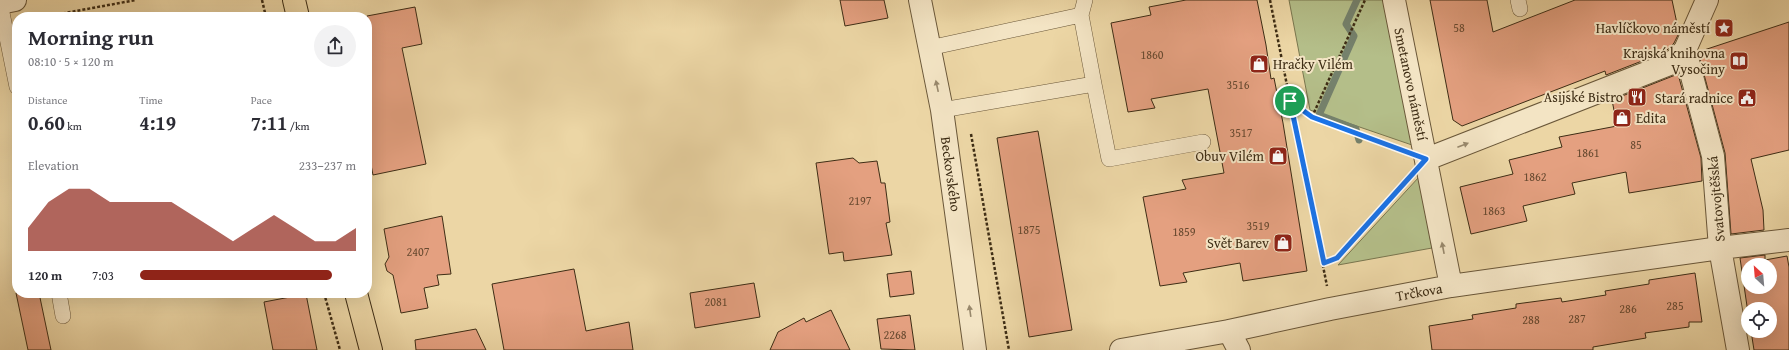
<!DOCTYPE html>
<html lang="en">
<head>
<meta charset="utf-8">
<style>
	:root { --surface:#fff; --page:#f2f2f3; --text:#2b2b33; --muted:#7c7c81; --accent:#8f2418 }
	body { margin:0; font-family:"Gentium Book Plus",serif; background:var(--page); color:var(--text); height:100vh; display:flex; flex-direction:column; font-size:15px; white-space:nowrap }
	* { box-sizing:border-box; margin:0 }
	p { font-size:13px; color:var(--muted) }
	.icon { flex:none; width:22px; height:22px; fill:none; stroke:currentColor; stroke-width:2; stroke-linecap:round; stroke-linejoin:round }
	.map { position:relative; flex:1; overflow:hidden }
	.drawer { position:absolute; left:12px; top:12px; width:360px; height:286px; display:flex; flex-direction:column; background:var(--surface); border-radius:16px; box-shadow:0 4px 16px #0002 }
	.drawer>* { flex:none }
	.needle { width:26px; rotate:334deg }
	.tools { position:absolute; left:1741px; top:258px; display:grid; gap:8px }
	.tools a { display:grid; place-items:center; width:36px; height:36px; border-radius:50%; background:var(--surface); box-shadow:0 4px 16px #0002; font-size:20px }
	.pin { position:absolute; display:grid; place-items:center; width:34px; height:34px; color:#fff; margin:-17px; border:2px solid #fff; border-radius:50%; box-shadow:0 1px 4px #0007 }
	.round { display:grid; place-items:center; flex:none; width:42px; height:42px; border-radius:21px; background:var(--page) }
	.summary { display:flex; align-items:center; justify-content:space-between; height:68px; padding:0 16px }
	h1 { font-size:22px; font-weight:600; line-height:30px }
	.figures { display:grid; grid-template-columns:repeat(3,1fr); gap:6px; height:68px; padding:4px 16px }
	.figures div { display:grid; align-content:center }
	.figures b { font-size:20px; font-weight:600 }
	.figures small { font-size:11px; font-weight:400 }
	.figures p { font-size:11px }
	.chart { height:112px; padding:8px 16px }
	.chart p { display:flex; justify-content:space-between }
	.chart svg { width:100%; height:72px; margin-top:4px; fill:var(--accent); opacity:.7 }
	ul { padding:0 16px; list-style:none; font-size:13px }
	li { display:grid; grid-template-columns:64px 48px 1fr; align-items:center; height:30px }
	li i { height:10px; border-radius:5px; background:var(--accent) }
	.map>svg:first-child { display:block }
	.green { fill:#b4be89; stroke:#79764f }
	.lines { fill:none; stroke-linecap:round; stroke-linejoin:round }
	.stream { stroke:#75816c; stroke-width:7 }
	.building { fill:#e4a080; stroke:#3e2d15; fill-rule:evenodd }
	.service-casing { stroke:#6a5739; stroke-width:16 }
	.pedestrian-casing { stroke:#6a5739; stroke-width:24 }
	.minor-casing { stroke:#6a5739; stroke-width:24 }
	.primary-casing { stroke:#3e2d15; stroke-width:24 }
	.path { stroke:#3e2d15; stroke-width:2.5; stroke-dasharray:3 2; stroke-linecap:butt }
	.service { stroke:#f3e4c4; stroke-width:15 }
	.pedestrian { stroke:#f3e4c4; stroke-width:22 }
	.minor { stroke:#f3e4c4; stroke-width:22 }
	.primary { stroke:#ecd6a5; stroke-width:22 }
	.oneway { fill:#98886c }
	.route-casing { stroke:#fff; stroke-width:8 }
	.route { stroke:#1a73e8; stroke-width:5 }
	.labels { text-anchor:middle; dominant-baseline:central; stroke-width:4; stroke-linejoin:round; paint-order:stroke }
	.number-label { font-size:12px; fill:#684a30 }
	.poi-label { font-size:14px; fill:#3e2d15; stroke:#f3e4c4; text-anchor:end }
	.street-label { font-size:14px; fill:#3e2d15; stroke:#f3e4c4 }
</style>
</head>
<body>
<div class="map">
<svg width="1789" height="350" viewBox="0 0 1789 350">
	<rect width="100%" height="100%" fill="#ecd6a5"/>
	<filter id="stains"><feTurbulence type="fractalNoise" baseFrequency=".005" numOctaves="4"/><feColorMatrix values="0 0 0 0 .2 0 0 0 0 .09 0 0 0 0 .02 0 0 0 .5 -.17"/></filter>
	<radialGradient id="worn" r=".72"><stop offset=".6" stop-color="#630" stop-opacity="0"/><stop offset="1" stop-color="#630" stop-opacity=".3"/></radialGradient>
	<path class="green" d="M1289 0H1384L1412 145 1310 110Z
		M1419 177 1432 248 1338 265Z"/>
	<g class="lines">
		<path class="stream" d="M1357 0 1346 24 1354 36 1319 115 1356 129 1359 140"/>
	</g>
	<path class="building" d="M840 0H884L888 18 845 26Z
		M1186 0H1257L1266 45 1271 79 1274 78 1283 123 1307 271 1243 281 1240 263 1183 273 1187 282 1160 286 1143 197 1186 189 1182 180 1224 173 1208 89 1151 99 1155 108 1128 112 1111 23 1151 15 1149 7Z
		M1430 0H1487L1493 32 1575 0H1672L1679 33 1674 43 1665 52 1606 75 1605 71 1462 126 1453 120Z
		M415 7 422 44 402 48 426 164 373 175 367 144V16Z
		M1789 22V150L1751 159 1763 210 1764 230 1731 234 1725 153 1698 52Z
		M1678 74 1701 158 1702 181 1629 193 1626 172 1572 183 1575 194 1523 206 1527 221 1471 234 1460 187 1513 174 1509 160 1562 147 1559 137 1617 126 1612 100Z
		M1038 131 1072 330 1029 337 997 138Z
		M853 158 859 163 877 161 881 183H885L890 222 886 223 892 255 844 261 843 252 829 254 816 163Z
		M442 216 451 274 437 275 439 285 424 288 428 308 401 313 393 275 387 271 385 264 389 257 384 229Z
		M1765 255V260L1787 256 1789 267V350H1754L1751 331H1770V309H1748V313L1740 258ZM1748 265H1770V287H1748Z
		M574 269 586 331 629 322 633 350H504L492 284Z
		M911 271 914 294 890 297 887 274Z
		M1695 273 1702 322H1689V327L1645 333 1646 338 1593 347V350H1432L1429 326 1473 319 1472 315 1516 308V304L1561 298 1562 302 1606 295 1605 291 1649 284V280Z
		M754 283 760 317 695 328 690 293Z
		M16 293H39L51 350H28Z
		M306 294 317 350H273L264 302Z
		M831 310 850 350H770L778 332 804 318 806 322Z
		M910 315 915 350 881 349 877 319Z
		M476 329 486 350H416L415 340Z"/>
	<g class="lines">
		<defs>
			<path id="service" d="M1518 0 1520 9
				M0 3 17 87
				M1081 15 1085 0
				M929 48 1081 15 1094 84 942 110
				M1094 84 1109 159 1203 142
				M59 293 63 316"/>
			<path id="pedestrian" d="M1685 50 1713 156 1720 248"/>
			<path id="minor" d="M920 0 942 110 975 350
				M1394 0 1451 286
				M0 3 15 0
				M1427 159 1672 63 1685 50 1707 0
				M1720 248 1738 350
				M1229 331 1239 350
				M1121 350 1229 331 1330 309 1451 286 1720 248 1789 240"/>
			<path id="primary" d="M294 0 298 17
				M356 293 371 350"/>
		</defs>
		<use href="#service" class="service-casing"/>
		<use href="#pedestrian" class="pedestrian-casing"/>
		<use href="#minor" class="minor-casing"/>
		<use href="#primary" class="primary-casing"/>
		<path class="path" d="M262 0 266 17
			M1270 0 1327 286
			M43 17 136 0
			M1290 101 1312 117 1400 149
			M1312 117 1365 0
			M971 134 1009 350
			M1324 263 1337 258 1406 182
			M324 293 340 350"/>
		<use href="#service" class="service"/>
		<use href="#pedestrian" class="pedestrian"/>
		<use href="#minor" class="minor"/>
		<use href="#primary" class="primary"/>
	</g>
	<defs><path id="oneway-solid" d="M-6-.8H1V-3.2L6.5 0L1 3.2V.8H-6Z"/></defs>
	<g class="oneway">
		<use href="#oneway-solid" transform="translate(937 86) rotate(-102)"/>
		<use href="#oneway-solid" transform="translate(1463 145) rotate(-21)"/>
		<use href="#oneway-solid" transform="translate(1443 248) rotate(-101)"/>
		<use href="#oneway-solid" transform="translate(970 311) rotate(-98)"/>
	</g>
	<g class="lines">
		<defs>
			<path id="route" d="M1290 101 1312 117 1426 159 1337 258 1324 263Z"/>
		</defs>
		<use href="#route" class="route-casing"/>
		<use href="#route" class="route"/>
	</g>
	<defs>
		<symbol id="sight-square" viewBox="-11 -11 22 22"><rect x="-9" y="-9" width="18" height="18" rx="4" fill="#8f2418" stroke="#f3e4c4"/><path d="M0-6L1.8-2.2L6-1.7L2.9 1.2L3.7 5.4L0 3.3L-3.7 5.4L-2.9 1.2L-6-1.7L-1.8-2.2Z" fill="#fff"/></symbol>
		<symbol id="library-square" viewBox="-11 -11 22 22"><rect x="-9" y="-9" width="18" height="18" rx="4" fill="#8f2418" stroke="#f3e4c4"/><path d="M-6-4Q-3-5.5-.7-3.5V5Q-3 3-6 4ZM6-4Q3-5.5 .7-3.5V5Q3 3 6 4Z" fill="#fff"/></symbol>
		<symbol id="shop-square" viewBox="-11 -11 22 22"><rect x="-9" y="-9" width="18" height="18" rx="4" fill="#8f2418" stroke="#f3e4c4"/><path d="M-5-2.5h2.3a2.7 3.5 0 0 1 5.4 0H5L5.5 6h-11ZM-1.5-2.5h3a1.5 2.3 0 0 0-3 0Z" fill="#fff"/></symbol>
		<symbol id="restaurant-square" viewBox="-11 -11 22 22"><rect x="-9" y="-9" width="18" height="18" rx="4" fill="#8f2418" stroke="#f3e4c4"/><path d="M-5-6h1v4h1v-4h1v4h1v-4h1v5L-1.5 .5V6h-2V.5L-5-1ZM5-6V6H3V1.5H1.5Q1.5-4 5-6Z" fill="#fff"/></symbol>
		<symbol id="civic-square" viewBox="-11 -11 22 22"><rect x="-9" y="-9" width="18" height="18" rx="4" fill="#8f2418" stroke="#f3e4c4"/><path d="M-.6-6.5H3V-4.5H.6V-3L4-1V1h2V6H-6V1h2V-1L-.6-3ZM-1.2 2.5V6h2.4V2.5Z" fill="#fff"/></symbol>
	</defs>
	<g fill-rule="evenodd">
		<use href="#sight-square" x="1713" y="17" width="22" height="22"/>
		<use href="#library-square" x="1728" y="50" width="22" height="22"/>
		<use href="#shop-square" x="1248" y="53" width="22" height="22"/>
		<use href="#restaurant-square" x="1626" y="86" width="22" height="22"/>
		<use href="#civic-square" x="1736" y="87" width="22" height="22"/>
		<use href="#shop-square" x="1611" y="107" width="22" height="22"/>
		<use href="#shop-square" x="1267" y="145" width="22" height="22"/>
		<use href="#shop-square" x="1272" y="232" width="22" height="22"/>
	</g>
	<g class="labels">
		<g class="number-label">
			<text x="1459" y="27">58</text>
			<text x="1152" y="54">1860</text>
			<text x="1238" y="84">3516</text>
			<text x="1241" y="132">3517</text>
			<text x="1636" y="144">85</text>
			<text x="1588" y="152">1861</text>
			<text x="1535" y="176">1862</text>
			<text x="860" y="200">2197</text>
			<text x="1494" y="210">1863</text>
			<text x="1258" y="225">3519</text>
			<text x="1029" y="229">1875</text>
			<text x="1184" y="231">1859</text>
			<text x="418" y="251">2407</text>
			<text x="716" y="301">2081</text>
			<text x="1675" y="305">285</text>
			<text x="1628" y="308">286</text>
			<text x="1577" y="318">287</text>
			<text x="1531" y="319">288</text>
			<text x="895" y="334">2268</text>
		</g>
		<g class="poi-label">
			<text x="1710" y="28">Havlíčkovo náměstí</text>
			<text x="1725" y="53">Krajská knihovna<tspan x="1725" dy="16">Vysočiny</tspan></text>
			<text x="1273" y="64" text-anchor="start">Hračky Vilém</text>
			<text x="1623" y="97">Asijské Bistro</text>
			<text x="1733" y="98">Stará radnice</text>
			<text x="1636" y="118" text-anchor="start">Edita</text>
			<text x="1264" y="156">Obuv Vilém</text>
			<text x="1269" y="243">Svět Barev</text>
		</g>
		<g class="street-label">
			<text transform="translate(1411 84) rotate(78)">Smetanovo náměstí</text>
			<text transform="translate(951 174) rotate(82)">Beckovského</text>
			<text transform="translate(1716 199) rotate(-95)">Svatovojtěšská</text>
			<text transform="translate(1419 292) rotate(-10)">Trčkova</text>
		</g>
	</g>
	<rect width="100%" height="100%" filter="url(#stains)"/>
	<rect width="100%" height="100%" fill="url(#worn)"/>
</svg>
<div class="tools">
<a><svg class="needle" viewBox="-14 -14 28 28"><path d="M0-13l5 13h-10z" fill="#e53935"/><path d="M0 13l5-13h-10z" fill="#7c7c81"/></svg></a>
<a><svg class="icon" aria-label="locate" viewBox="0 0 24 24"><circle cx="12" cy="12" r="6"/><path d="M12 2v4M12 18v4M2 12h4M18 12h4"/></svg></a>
</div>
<div class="pin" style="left:1290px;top:101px;background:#1e9e55"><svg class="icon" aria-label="arrive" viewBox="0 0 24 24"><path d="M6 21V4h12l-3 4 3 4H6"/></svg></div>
<section class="drawer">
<div class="summary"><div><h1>Morning run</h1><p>08:10 · 5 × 120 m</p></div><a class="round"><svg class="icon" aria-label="share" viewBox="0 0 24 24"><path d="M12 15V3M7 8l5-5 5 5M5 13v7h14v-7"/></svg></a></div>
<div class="figures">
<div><p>Distance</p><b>0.60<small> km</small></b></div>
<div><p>Time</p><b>4:19</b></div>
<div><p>Pace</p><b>7:11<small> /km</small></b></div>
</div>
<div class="chart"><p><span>Elevation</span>233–237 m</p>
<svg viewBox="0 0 160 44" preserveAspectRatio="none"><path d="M0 44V30L10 14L20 6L30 6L40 14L50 14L60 14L70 14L80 22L90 30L100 38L110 30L120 22L130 30L140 38L150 38L160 30V44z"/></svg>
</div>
<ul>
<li><b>120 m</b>7:03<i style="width:89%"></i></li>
</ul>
</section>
</div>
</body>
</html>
